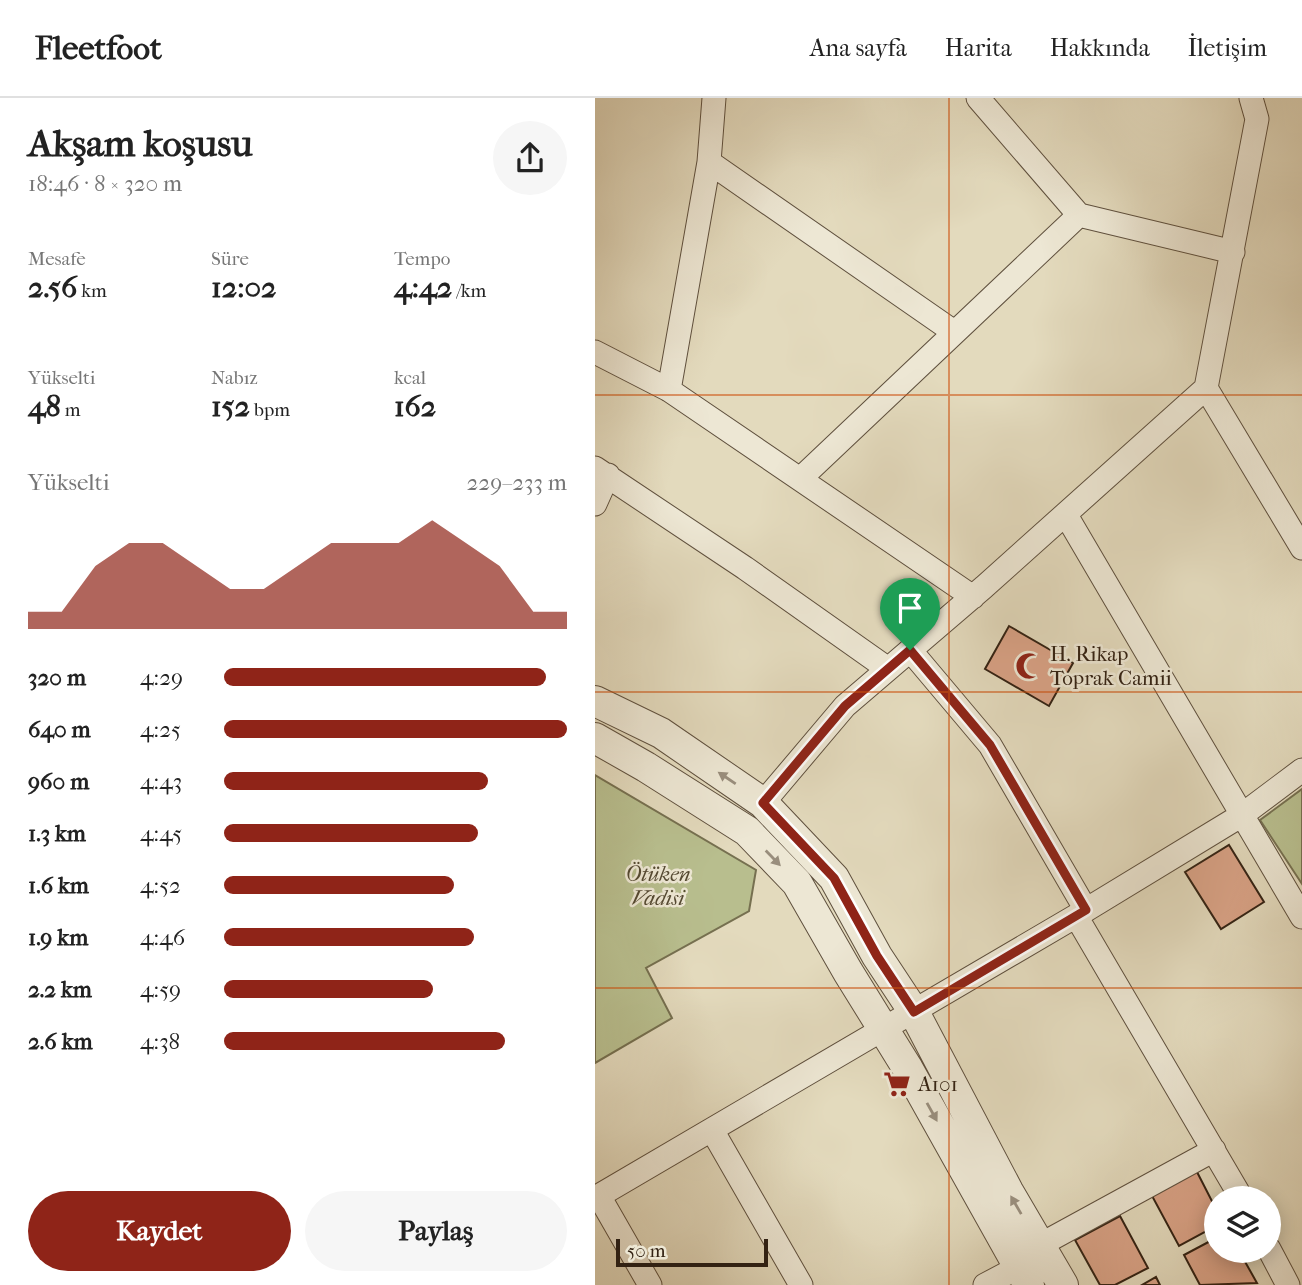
<!DOCTYPE html>
<html lang="tr">
<head>
<meta charset="utf-8">
<style>
	:root { --surface:#fff; --page:#f6f6f6; --text:#222; --muted:#767676; --line:#e0e0e0; --accent:#8f2418 }
	body { margin:0; font-family:"IM FELL French Canon",serif; background:var(--page); color:var(--text); height:100vh; display:flex; flex-direction:column; font-size:26px; white-space:nowrap }
	* { box-sizing:border-box; margin:0 }
	p { font-size:23px; color:var(--muted) }
	.icon { flex:none; width:38px; height:38px; fill:none; stroke:currentColor; stroke-width:2; stroke-linecap:round; stroke-linejoin:round }
	.map { position:relative; flex:1; overflow:hidden }
	.drawer { display:flex; flex-direction:column; background:var(--surface); width:595px }
	.drawer>* { flex:none }
	.fabs { position:absolute; left:609px; top:1088px; display:grid; gap:14px }
	.fabs a { display:grid; place-items:center; width:77px; height:77px; border-radius:50%; background:var(--surface); box-shadow:0 4px 18px #0003; font-size:35px }
	.scale { position:absolute; left:21px; bottom:18px; width:152px; box-sizing:border-box; padding-left:7px; border:4px solid #332213; border-top:0; font-size:19px; line-height:24px; white-space:nowrap; color:#332213; -webkit-text-stroke:5px #ede7d4; paint-order:stroke }
	.pin { position:absolute; display:grid; place-items:center; width:60px; height:60px; color:#fff; margin:-72px -30px; border-radius:50% 50% 50% 0; rotate:-45deg; box-shadow:0 0 7px #0007 }
	.pin .icon { rotate:45deg }
	.round { display:grid; place-items:center; flex:none; width:74px; height:74px; border-radius:37px; background:var(--page) }
	.summary { display:flex; align-items:center; justify-content:space-between; height:119px; padding:0 28px }
	h1 { font-size:38px; font-weight:800; line-height:52px }
	.figures { display:grid; grid-template-columns:repeat(3,1fr); gap:10px; height:119px; padding:7px 28px }
	.figures div { display:grid; align-content:center }
	.figures b { font-size:30px; font-weight:800 }
	.figures small { font-size:19px; font-weight:400 }
	.figures p { font-size:19px }
	.chart { height:196px; padding:14px 28px }
	.chart p { display:flex; justify-content:space-between }
	.chart svg { width:100%; height:126px; margin-top:7px; fill:var(--accent); opacity:.7 }
	.action { display:flex; gap:14px; margin-top:auto; padding:14px 28px }
	.action a { flex:1; height:80px; border-radius:42px; background:var(--accent); color:#fff; font-size:28px; font-weight:800; line-height:80px; text-align:center }
	.action a+a { background:var(--page); color:var(--text) }
	ul { padding:0 28px; list-style:none; font-size:23px }
	li { display:grid; grid-template-columns:112px 84px 1fr; align-items:center; height:52px }
	li i { height:18px; border-radius:9px; background:var(--accent) }
	header { display:flex; align-items:center; gap:42px; box-sizing:border-box; height:98px; padding:0 35px; background:var(--surface); border-bottom:2px solid var(--line) }
	header strong { font-size:33px }
	nav { display:flex; gap:38px; margin-inline-start:auto; font-size:24px }
	main { display:flex; flex:1; min-height:0 }
	.map>svg:first-child { display:block }
	.green { fill:#b8be8e; stroke:#767050; stroke-width:2 }
	.building { fill:#d9a286; stroke:#332213; stroke-width:2 }
	.lines { fill:none; stroke-linecap:round; stroke-linejoin:round }
	.minor-casing { stroke:#5f503e; stroke-width:25 }
	.tertiary-casing { stroke:#5f503e; stroke-width:32 }
	.minor { stroke:#ede7d4; stroke-width:23 }
	.tertiary { stroke:#ede7d4; stroke-width:30 }
	.oneway { fill:#998e7d }
	.route-casing { stroke:#fff; stroke-width:14 }
	.route { stroke:#8f2418; stroke-width:9 }
	.grid { fill:none; stroke:#cd510d; stroke-width:2; stroke-opacity:0.55 }
	.labels { text-anchor:middle; dominant-baseline:central; stroke-width:5; stroke-linejoin:round; paint-order:stroke }
	.poi-label { font-size:21px; fill:#332213; stroke:#ede7d4; text-anchor:start }
	.park-label { font-size:21px; font-style:italic; fill:#544932; stroke:#ede7d4 }
</style>
</head>
<body>
<header>
<strong>Fleetfoot</strong>
<nav><a>Ana sayfa</a><a>Harita</a><a>Hakkında</a><a>İletişim</a></nav>
</header>
<main>
<section class="drawer">
<div class="summary"><div><h1>Akşam koşusu</h1><p>18:46 · 8 × 320 m</p></div><a class="round"><svg class="icon" aria-label="share" viewBox="0 0 24 24"><path d="M12 15V3M7 8l5-5 5 5M5 13v7h14v-7"/></svg></a></div>
<div class="figures">
<div><p>Mesafe</p><b>2.56<small> km</small></b></div>
<div><p>Süre</p><b>12:02</b></div>
<div><p>Tempo</p><b>4:42<small> /km</small></b></div>
</div>
<div class="figures">
<div><p>Yükselti</p><b>48<small> m</small></b></div>
<div><p>Nabız</p><b>152<small> bpm</small></b></div>
<div><p>kcal</p><b>162</b></div>
</div>
<div class="chart"><p><span>Yükselti</span>229–233 m</p>
<svg viewBox="0 0 160 44" preserveAspectRatio="none"><path d="M0 44V38L10 38L20 22L30 14L40 14L50 22L60 30L70 30L80 22L90 14L100 14L110 14L120 6L130 14L140 22L150 38L160 38V44z"/></svg>
</div>
<ul>
<li><b>320 m</b>4:29<i style="width:94%"></i></li>
<li><b>640 m</b>4:25<i style="width:100%"></i></li>
<li><b>960 m</b>4:43<i style="width:77%"></i></li>
<li><b>1.3 km</b>4:45<i style="width:74%"></i></li>
<li><b>1.6 km</b>4:52<i style="width:67%"></i></li>
<li><b>1.9 km</b>4:46<i style="width:73%"></i></li>
<li><b>2.2 km</b>4:59<i style="width:61%"></i></li>
<li><b>2.6 km</b>4:38<i style="width:82%"></i></li>
</ul>
<div class="action"><a>Kaydet</a><a>Paylaş</a></div>
</section>
<div class="map">
<svg width="707" height="1187" viewBox="0 0 707 1187">
	<rect width="100%" height="100%" fill="#e3dabd"/>
	<filter id="stains"><feTurbulence type="fractalNoise" baseFrequency=".00286" numOctaves="4"/><feColorMatrix values="0 0 0 0 .2 0 0 0 0 .09 0 0 0 0 .02 0 0 0 .5 -.17"/></filter>
	<radialGradient id="worn" r=".72"><stop offset=".6" stop-color="#630" stop-opacity="0"/><stop offset="1" stop-color="#630" stop-opacity=".3"/></radialGradient>
	<path class="green" d="M0 677 161 772 154 813 51 870 77 920 0 965Z
		M707 691V786L665 722Z"/>
	<path class="building" d="M414 528 478 565 454 608 390 571Z
		M634 747 669 804 626 831 590 774Z
		M601 1072 621 1111V1128L584 1148 556 1096Z
		M525 1118 553 1170 520 1187H505L480 1142Z
		M621 1140V1153H644L662 1185 605 1187 589 1157Z
		M561 1179 565 1187H547Z"/>
	<g class="lines">
		<defs>
			<path id="minor" d="M383 0 484 117 638 154
				M114 64 359 234
				M0 254 74 292 378 499
				M611 290 662 21 656 0
				M74 292 114 64 119 0
				M0 370 150 470 293 571
				M205 381 484 117
				M0 406 13 377
				M471 417 707 819
				M315 552 395 647 491 812
				M168 705 250 608 389 489 611 290 707 450
				M481 818 647 1101
				M117 1032 206 1187
				M4 1098 55 1187
				M0 1100 481 818 647 717 707 672
				M445 1147 619 1052
				M674 1151 693 1187
				M390 1187 424 1169"/>
			<path id="tertiary" d="M0 603 66 635 168 705 239 780 282 858 319 914 413 1093 468 1187
				M0 640 51 669 152 733 202 785 253 874 313 971 434 1187"/>
		</defs>
		<use href="#minor" class="minor-casing"/>
		<use href="#tertiary" class="tertiary-casing"/>
		<use href="#minor" class="minor"/>
		<use href="#tertiary" class="tertiary"/>
	</g>
	<defs><path id="oneway-solid" d="M-6-.8H1V-3.2L6.5 0L1 3.2V.8H-6Z" transform="scale(1.75)"/></defs>
	<g class="oneway">
		<use href="#oneway-solid" transform="translate(132 680) rotate(-146)"/>
		<use href="#oneway-solid" transform="translate(178 760) rotate(46)"/>
		<use href="#oneway-solid" transform="translate(337 1014) rotate(61)"/>
		<use href="#oneway-solid" transform="translate(421 1107) rotate(-120)"/>
	</g>
	<g class="lines">
		<defs>
			<path id="route" d="M315 552 395 647 491 812 319 914 282 858 239 780 168 705 250 608Z"/>
		</defs>
		<use href="#route" class="route-casing"/>
		<use href="#route" class="route"/>
	</g>
	<path class="grid" d="M354 0V1187M0 297H707M0 594H707M0 890H707"/>
	<defs>
		<symbol id="mosque-bare" viewBox="-9 -9 18 18"><path d="M3.5-4.9A6 6 0 1 0 3.5 4.9A5 5 0 1 1 3.5-4.9Z" fill="#8f2418" stroke="#ede7d4" stroke-width="2.5" paint-order="stroke"/></symbol>
		<symbol id="supermarket-bare" viewBox="-9 -9 18 18"><path d="M-6-5.5h2.5l.6 2H6L4.5 2H-2.5L-4.4-4H-6ZM-1.5 3.2a1.3 1.3 0 1 0 .1 0ZM3 3.2a1.3 1.3 0 1 0 .1 0Z" fill="#8f2418" stroke="#ede7d4" stroke-width="2.5" paint-order="stroke"/></symbol>
	</defs>
	<g fill-rule="evenodd">
		<use href="#mosque-bare" x="415" y="549" width="38" height="38"/>
		<use href="#supermarket-bare" x="283" y="967" width="38" height="38"/>
	</g>
	<g class="labels">
		<g class="poi-label">
			<text x="455" y="556">H. Rikap<tspan x="455" dy="24">Toprak Camii</tspan></text>
			<text x="323" y="986">A101</text>
		</g>
		<g class="park-label">
			<text x="63" y="776">Ötüken<tspan x="63" dy="24">Vadisi</tspan></text>
		</g>
	</g>
	<rect width="100%" height="100%" filter="url(#stains)"/>
	<rect width="100%" height="100%" fill="url(#worn)"/>
</svg>
<div class="fabs">
<a><svg class="icon" aria-label="layers" viewBox="0 0 24 24"><path d="M12 4l9 5-9 5-9-5zM3 14l9 5 9-5"/></svg></a>
</div>
<div class="scale">50 m</div>
<div class="pin" style="left:315px;top:552px;background:#1e9e55"><svg class="icon" aria-label="arrive" viewBox="0 0 24 24"><path d="M6 21V4h12l-3 4 3 4H6"/></svg></div>
</div>
</main>
</body>
</html>
